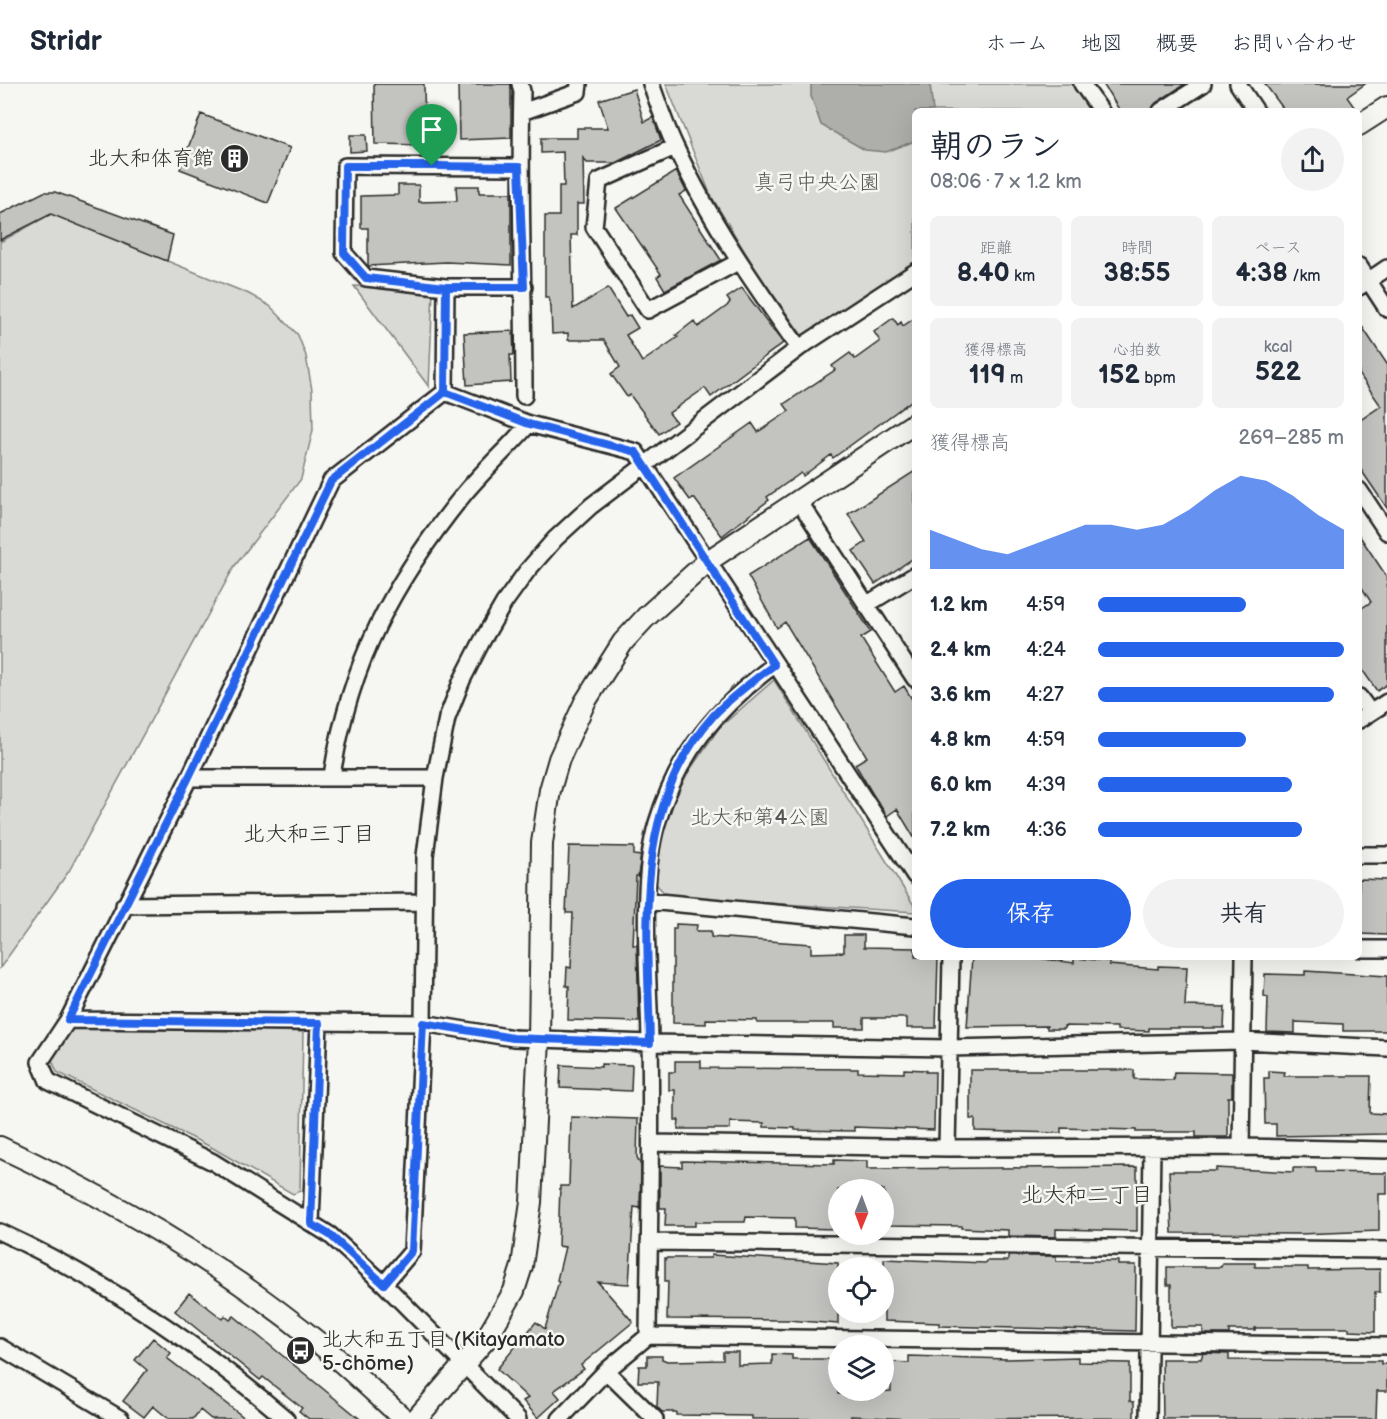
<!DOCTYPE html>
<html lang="ja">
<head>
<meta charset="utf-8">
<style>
	:root { --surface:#fff; --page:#f2f2f3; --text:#1f2937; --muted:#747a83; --line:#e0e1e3; --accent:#2563eb }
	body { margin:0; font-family:"Balsamiq Sans","Klee One",sans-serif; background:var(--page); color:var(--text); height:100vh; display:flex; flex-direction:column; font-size:22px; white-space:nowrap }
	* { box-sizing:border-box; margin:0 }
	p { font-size:20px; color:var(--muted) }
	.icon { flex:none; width:33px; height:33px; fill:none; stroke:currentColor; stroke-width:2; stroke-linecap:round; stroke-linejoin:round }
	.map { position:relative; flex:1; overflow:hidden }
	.drawer { position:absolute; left:912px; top:24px; width:450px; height:852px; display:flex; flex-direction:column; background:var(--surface); border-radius:9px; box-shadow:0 6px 24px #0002 }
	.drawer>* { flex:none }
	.needle { width:39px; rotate:181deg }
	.buttons { position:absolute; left:828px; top:1095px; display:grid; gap:12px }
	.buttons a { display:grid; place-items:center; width:66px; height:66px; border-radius:50%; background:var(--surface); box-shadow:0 6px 24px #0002; font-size:30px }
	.pin { position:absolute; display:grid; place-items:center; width:51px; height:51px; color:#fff; margin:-62px -26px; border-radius:50% 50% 50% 0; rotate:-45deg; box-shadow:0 0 6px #0007 }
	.pin .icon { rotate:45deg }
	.round { display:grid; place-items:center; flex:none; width:63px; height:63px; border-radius:32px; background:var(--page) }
	.summary { display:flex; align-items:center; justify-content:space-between; height:102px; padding:0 18px }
	h1 { font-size:33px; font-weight:700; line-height:45px }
	.stats { display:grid; grid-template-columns:repeat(3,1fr); gap:9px; height:102px; padding:6px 18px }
	.stats div { display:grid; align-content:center; border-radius:9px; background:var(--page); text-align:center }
	.stats b { font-size:26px; font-weight:700 }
	.stats small { font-size:16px; font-weight:400 }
	.stats p { font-size:16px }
	.chart { height:168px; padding:12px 18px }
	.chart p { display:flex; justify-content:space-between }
	.chart svg { width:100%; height:108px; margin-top:6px; fill:var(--accent); opacity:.7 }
	.action { display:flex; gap:12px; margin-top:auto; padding:12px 18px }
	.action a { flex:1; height:69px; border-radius:36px; background:var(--accent); color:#fff; font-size:24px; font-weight:700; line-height:69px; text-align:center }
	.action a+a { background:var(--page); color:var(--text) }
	ul { padding:0 18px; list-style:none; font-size:20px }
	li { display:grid; grid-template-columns:96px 72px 1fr; align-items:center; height:45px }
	li i { height:15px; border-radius:8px; background:var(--accent) }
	header { display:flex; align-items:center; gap:36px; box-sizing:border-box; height:84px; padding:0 30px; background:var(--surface); border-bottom:2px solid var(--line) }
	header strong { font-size:28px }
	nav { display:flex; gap:33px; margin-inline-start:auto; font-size:21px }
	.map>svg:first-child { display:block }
	.green { fill:#d9d9d5; stroke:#828280; stroke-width:1.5 }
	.water { fill:#aeaeab; stroke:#7a7a78; stroke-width:1.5 }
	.building { fill:#c3c3c0; stroke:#2b2b2b; stroke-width:1.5 }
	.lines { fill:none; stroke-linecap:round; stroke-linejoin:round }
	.minor-casing { stroke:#2b2b2b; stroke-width:20 }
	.tertiary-casing { stroke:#2b2b2b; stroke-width:24 }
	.minor { stroke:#f6f6f2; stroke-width:15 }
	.tertiary { stroke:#f6f6f2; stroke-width:20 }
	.route-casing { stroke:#fff; stroke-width:12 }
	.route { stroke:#2563eb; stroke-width:8 }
	.labels { text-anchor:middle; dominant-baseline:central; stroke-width:5; stroke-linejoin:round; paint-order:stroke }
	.poi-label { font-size:21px; fill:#2b2b2b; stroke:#f6f6f2; text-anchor:end }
	.park-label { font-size:21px; fill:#565656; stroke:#f6f6f2 }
	.neighbourhood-label { font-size:22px; fill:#2b2b2b; stroke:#f6f6f2 }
</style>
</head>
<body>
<header>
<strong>Stridr</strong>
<nav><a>ホーム</a><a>地図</a><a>概要</a><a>お問い合わせ</a></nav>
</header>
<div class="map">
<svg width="1387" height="1335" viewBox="0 0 1387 1335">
	<rect width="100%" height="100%" fill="#f6f6f2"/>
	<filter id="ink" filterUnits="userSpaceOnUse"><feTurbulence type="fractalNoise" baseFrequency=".0167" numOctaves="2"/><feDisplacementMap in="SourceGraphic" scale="12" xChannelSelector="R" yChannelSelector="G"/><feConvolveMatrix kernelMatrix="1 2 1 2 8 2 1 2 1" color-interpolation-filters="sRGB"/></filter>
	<g filter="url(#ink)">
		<path class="green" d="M666 0H1072L1090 27H915V177L804 254 759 191 711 112Z
			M51 130 249 210 270 222 298 251 306 272 312 306 313 346 301 395 234 483 69 787 0 884V158Z
			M354 202 433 206 429 303Z
			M774 596 915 823V828L668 813 656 800 663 741 687 690 719 644Z
			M82 939 303 948 300 1107 293 1110 211 1063 57 988 52 976 65 948Z"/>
		<path class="water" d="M811 0H930L933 27H915V57L886 68 865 66 821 41 811 12Z"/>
		<path class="building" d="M374 0H424L425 61 375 60Z
			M458 0H511V54L459 56Z
			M1103 0H1185L1156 19 1151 27H1120Z
			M1265 0H1365L1347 13 1357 27H1285Z
			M634 5 644 38 653 33 661 56 615 79H587L583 74 584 120H577V151H571L573 225 608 204 626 233 630 231 638 244 626 251 642 278 678 253 676 251 694 237 698 243 727 222 730 218 727 214 742 204 783 259 711 313 705 304 669 329 676 338 659 350 630 311 627 313 611 290 620 283 604 256H568V249L552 250 551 223 549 213H545V132H559V102H564L563 68 541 69V54H577V44H608L599 16Z
			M201 30 290 64 268 119 180 85Z
			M350 51H366L367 67 350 68Z
			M676 87 686 107 679 111 721 176 665 206 657 193 661 190 616 124Z
			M398 101H419V118L457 117 456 102H479V109H511V181L446 178 368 182V144H361V112L398 111Z
			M44 108H55L173 151 167 177 51 130 0 156V130Z
			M893 234 898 241 901 238 903 242 915 234V314L833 374 831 371 803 392 801 389 767 413 769 416 722 452 694 414 690 416 674 394 752 339 758 348 789 327 784 320 835 286 832 282 850 269 855 275 880 257 874 248Z
			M1359 238 1387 280V424L1359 383V337L1381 322 1359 290Z
			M513 247 514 271H510L511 298 467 301 464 249Z
			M915 387V473L875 500 853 467 866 458 848 430Z
			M1359 451 1387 493V600L1377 607 1359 581V526L1371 518 1359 499Z
			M810 453 871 548 861 554 895 608 904 602 915 620V755L897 725 887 732 872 709 855 680 867 673 785 538 777 544 748 492Z
			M569 762 634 763V771L641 772 638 792H636L633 861H637L639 938 568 936 569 902H566L567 883 571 884 573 829H566Z
			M1359 795 1387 796V851L1359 850Z
			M676 840 697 841 696 847H711V853L811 860V869L844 868V851H864V863L915 864V873H938L936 944H907V934H864V944H834V939H757V936L706 935V940L673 939V845H676Z
			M972 873H1029L1074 879V874L1110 877 1109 881 1158 885V882L1187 883 1185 922 1225 923 1224 944H1149V947L1117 946V943L1064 942V945H1047V942L967 943Z
			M1305 887 1387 892V947H1343V940L1295 938V949L1267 948 1268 913 1264 912 1265 890 1305 891Z
			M675 977H701V984L858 985V988L904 989V985L926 986V988H935L934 1046 854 1043V1047L795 1046V1044L764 1043V1039L730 1038V1045H678L679 1036H675V1006H669V988H675Z
			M601 980 632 981 631 1007 560 1004 561 981 601 983Z
			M970 986H1134V995L1173 996 1174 988 1232 989V1013H1228V1053H1196V1048H1136V1046L1061 1044V1049L975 1047V1035H970Z
			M1269 987 1285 988 1284 992H1371L1370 1029 1387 1030V1050L1276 1052V1040H1265L1264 994H1269Z
			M571 1033 638 1035 637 1073 641 1082 640 1124 634 1123 629 1200 598 1198 633 1238 581 1281 584 1285 554 1307 560 1314 538 1334 523 1317 528 1314 497 1285 536 1238 545 1245 559 1197 557 1196 565 1163 558 1162 560 1102H569Z
			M834 1076 867 1077V1085L1137 1083V1147L1056 1145V1153L1008 1152V1146L961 1144V1142L884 1141V1106H838V1145L795 1144V1134L746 1133 745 1138H695V1142H665L666 1124H660V1082L682 1083V1077L834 1080Z
			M1216 1084 1293 1088V1084H1316V1088L1387 1089V1110H1379V1147L1299 1150 1172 1149 1169 1087H1216Z
			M711 1171 838 1179V1240L788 1236 667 1235 668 1197H665V1174H711Z
			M1008 1172H1056V1177H1118V1181H1136L1135 1247 939 1242V1239L884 1237V1175L985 1179 986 1177H1008Z
			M1222 1179H1255V1183H1308V1186L1380 1185V1208H1375V1248L1349 1247V1244H1255V1246H1229V1250H1203V1243H1171V1201H1167V1183H1221Z
			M189 1209 223 1235 225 1232 230 1236 234 1232 360 1335H309L299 1327 302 1324 263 1293 260 1296 175 1227Z
			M153 1254 171 1269 167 1274 246 1335H211L200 1326 193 1335H169L153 1322 144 1333 123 1317 147 1286 135 1276Z
			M723 1268H738V1281L772 1280V1270L792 1271V1275H838V1310L891 1307V1278L909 1279V1272L1008 1275 1078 1273V1278L1130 1279V1317L1134 1318V1334L909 1335 851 1332 850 1335H752V1332L676 1331V1328H662L657 1323 658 1298H638L639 1282H647V1272H662V1275L667 1277 723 1276Z
			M1203 1269 1229 1270V1276L1381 1277V1280H1387V1307H1377L1376 1335H1163L1162 1275H1201Z"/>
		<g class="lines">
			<defs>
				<path id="minor" d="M520 0 522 7C519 108 524 210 524 312
					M651 0C659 21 666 44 676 64 709 136 754 200 799 264
					M1082 0 1101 27
					M1238 0 1256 27
					M1161 27 1203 0
					M522 28 578 8 579 0
					M675 63 599 97 594 143 648 226 738 178
					M519 83 345 82 344 169 366 194 446 203H524
					M1359 182 1387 225
					M1359 203 1387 184
					M445 308 446 203
					M1359 406 1387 448
					M799 417 915 595
					M866 521 915 491
					M1359 613 1370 628
					M1359 636 1387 618
					M332 692C349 579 393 498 464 410 484 386 508 364 529 340
					M189 694H435
					M1359 771H1387
					M648 817 915 842
					M124 821 424 818
					M1359 865H1387
					M68 936 423 939 513 954 650 959 949 964 1241 957 1387 964
					M651 1059 947 1064 1241 1063 1387 1066
					M1241 1063 1244 873
					M947 1064 951 873
					M311 1139 319 939
					M0 1148C105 1196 198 1260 286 1335
					M649 1158 1387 1166
					M384 1200 412 1167 423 939 425 772 435 694 447 634 462 596 482 557 504 519 527 487 555 455 591 422 799 264 915 188
					M648 1252 1387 1262
					M0 1263 121 1335
					M606 1287 655 1335
					M518 1335 384 1200 330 1151 213 1078 48 997 40 978 68 936 189 694 331 397 445 308 529 340 636 368 915 792
					M560 1335 606 1287 648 1252C649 1154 652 1055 650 956 649 893 639 798 657 739 678 669 717 624 774 581
					M1148 1335 1152 1063"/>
				<path id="tertiary" d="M1359 41 1387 23
					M0 1063C113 1116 222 1180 319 1259 348 1283 376 1310 404 1335
					M416 1335 486 1255 514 1207 522 1182 531 1118 539 955 542 759 550 706 559 675 585 618 623 558 646 533 708 477 915 339"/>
			</defs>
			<use href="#minor" class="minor-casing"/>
			<use href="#tertiary" class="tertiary-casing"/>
			<use href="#minor" class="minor"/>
			<use href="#tertiary" class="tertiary"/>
		</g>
	</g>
	<g class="lines" filter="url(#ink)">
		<defs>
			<path id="route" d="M432 82 519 83 524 203H446L445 308 331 397 189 693 68 936 319 939 311 1140 330 1151 384 1200 412 1167 423 939 513 954 650 959C648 845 631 724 714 631 732 612 753 597 774 581L636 368 529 340 445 308 446 203 366 194 344 169 345 82H432"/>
		</defs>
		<use href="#route" class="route-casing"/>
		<use href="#route" class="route"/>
	</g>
	<defs>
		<symbol id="building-disc" viewBox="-11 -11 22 22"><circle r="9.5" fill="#2b2b2b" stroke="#f6f6f2"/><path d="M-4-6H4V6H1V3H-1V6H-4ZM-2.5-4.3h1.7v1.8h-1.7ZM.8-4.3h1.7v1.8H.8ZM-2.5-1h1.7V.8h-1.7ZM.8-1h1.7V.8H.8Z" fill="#fff"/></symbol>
		<symbol id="bus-disc" viewBox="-11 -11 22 22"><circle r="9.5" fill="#2b2b2b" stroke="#f6f6f2"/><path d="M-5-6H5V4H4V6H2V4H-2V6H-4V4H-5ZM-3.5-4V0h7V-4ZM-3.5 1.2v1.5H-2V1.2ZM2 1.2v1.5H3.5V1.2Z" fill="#fff"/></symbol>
	</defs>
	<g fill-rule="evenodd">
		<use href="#building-disc" x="218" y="58" width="33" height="33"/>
		<use href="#bus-disc" x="284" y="1250" width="33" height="33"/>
	</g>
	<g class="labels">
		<g class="poi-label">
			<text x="214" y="74">北大和体育館</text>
			<text x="322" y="1255" text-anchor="start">北大和五丁目 (Kitayamato<tspan x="322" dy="24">5-chōme)</tspan></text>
		</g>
		<g class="park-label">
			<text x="817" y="98">真弓中央公園</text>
			<text x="760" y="733">北大和第4公園</text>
		</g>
		<g class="neighbourhood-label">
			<text x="309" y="750">北大和三丁目</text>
			<text x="1087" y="1111">北大和二丁目</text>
		</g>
	</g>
</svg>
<div class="buttons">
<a><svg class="needle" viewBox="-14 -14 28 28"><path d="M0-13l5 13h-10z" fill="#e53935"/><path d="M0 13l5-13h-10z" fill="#747a83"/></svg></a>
<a><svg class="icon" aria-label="locate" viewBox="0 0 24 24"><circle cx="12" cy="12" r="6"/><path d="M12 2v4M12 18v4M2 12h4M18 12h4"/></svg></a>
<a><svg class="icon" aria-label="layers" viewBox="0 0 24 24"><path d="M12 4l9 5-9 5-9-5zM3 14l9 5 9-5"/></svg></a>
</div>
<div class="pin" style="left:432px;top:82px;background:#1e9e55"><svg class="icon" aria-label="arrive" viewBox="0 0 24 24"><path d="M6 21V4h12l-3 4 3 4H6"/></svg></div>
<section class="drawer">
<div class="summary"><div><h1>朝のラン</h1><p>08:06 · 7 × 1.2 km</p></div><a class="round"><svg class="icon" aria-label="share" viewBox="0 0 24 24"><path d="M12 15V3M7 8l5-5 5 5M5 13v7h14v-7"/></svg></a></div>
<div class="stats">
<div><p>距離</p><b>8.40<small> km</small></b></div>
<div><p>時間</p><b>38:55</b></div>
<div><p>ペース</p><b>4:38<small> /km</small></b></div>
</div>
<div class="stats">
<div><p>獲得標高</p><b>119<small> m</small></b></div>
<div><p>心拍数</p><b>152<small> bpm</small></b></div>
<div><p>kcal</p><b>522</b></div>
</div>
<div class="chart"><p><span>獲得標高</span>269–285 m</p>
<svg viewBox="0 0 160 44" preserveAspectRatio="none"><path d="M0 44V28L10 32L20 36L30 38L40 34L50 30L60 26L70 26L80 28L90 26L100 20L110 12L120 6L130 8L140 14L150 22L160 28V44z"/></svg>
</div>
<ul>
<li><b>1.2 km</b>4:59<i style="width:60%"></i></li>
<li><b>2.4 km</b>4:24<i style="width:100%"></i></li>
<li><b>3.6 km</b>4:27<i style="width:96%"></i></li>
<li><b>4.8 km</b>4:59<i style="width:60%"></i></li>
<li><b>6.0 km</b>4:39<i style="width:79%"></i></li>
<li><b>7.2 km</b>4:36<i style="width:83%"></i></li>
</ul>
<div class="action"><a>保存</a><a>共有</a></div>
</section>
</div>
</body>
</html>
